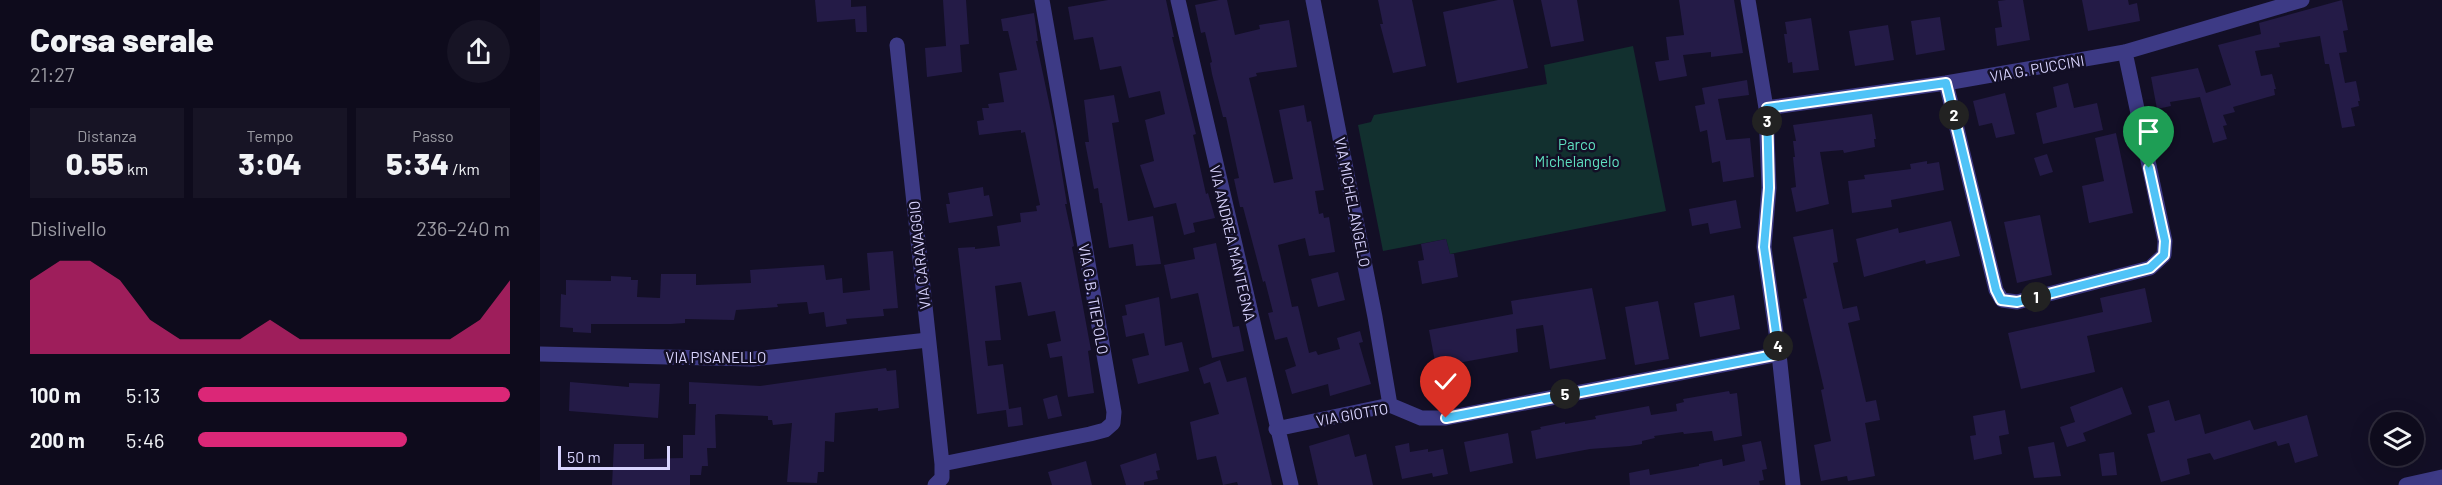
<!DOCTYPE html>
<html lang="it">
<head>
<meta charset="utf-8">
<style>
	:root { --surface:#0e0b1c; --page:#171425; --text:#f1f3f6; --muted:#9b9ba3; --line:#2e2b3b; --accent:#db2777 }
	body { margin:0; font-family:Barlow,sans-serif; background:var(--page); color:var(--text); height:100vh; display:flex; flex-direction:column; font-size:22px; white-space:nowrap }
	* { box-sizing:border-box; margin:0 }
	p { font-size:20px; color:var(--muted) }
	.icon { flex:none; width:33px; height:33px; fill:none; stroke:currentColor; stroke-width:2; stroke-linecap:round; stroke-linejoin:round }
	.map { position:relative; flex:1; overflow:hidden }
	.side { display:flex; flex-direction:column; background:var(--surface); width:540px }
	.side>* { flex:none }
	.buttons { position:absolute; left:1830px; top:412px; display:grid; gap:12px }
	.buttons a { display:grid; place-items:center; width:54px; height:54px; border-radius:50%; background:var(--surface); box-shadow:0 6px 24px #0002,0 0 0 2px var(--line); font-size:30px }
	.scale { position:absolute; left:18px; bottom:15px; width:112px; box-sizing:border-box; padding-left:6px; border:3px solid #d9d4ff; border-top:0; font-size:16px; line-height:21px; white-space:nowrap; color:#d9d4ff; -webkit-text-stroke:4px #130f26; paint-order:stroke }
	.pin { position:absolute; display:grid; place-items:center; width:51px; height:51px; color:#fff; margin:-62px -26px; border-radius:50% 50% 50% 0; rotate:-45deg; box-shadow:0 0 6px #0007 }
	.pin .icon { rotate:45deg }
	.km { position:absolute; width:30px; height:30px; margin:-15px; border-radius:50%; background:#222; color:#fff; font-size:16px; line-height:30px; text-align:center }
	.round { display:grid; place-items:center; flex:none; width:63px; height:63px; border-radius:32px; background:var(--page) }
	.summary { display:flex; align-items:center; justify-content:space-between; height:102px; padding:0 30px }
	h1 { font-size:33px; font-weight:800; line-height:45px }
	.figures { display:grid; grid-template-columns:repeat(3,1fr); gap:9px; height:102px; padding:6px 30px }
	.figures div { display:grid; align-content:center; border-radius:0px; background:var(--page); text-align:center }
	.figures b { font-size:30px; font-weight:800 }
	.figures small { font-size:16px; font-weight:400 }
	.figures p { font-size:16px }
	.chart { height:168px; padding:12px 30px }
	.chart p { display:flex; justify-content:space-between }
	.chart svg { width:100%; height:108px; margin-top:6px; fill:var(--accent); opacity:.7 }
	ul { padding:0 30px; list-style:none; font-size:20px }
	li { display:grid; grid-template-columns:96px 72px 1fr; align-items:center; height:45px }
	li i { height:15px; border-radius:8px; background:var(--accent) }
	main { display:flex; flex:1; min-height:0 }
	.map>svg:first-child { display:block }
	.green { fill:#12302f }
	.building { fill:#241b47 }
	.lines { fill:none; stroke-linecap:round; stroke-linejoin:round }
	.street { stroke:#3d3a85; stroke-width:15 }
	.route-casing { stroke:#fff; stroke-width:12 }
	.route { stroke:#4fc3f7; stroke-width:8 }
	.labels { text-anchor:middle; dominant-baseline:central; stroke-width:5; stroke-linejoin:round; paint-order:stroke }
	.street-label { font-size:15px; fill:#d9d4ff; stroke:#130f26 }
	.park-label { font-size:15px; fill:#5fe0c0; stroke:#130f26 }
</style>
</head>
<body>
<main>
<section class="side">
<div class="summary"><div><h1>Corsa serale</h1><p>21:27</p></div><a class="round"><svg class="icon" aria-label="share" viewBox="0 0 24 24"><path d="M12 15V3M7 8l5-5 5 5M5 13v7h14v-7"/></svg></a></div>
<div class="figures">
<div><p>Distanza</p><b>0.55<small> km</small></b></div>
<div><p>Tempo</p><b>3:04</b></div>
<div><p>Passo</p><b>5:34<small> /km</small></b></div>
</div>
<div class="chart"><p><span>Dislivello</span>236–240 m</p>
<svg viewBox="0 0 160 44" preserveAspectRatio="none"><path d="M0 44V14L10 6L20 6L30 14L40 30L50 38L60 38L70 38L80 30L90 38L100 38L110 38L120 38L130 38L140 38L150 30L160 14V44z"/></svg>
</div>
<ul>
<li><b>100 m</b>5:13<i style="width:100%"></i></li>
<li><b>200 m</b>5:46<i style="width:67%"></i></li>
</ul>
</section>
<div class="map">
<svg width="1902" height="485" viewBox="0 0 1902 485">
	<rect width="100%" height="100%" fill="#130f26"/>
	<path class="green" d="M1093 46 1126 211 910 254 906 239 843 251 818 125 831 122 834 115 1007 84 1004 65Z"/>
	<path class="building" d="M275 0H311V7L326 6 327 32H316L315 19 277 22Z
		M403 0H426L429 44 420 45 422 72 387 77 385 48 406 46Z
		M568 0H626L634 37H632L656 134 653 135 666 194 668 193 675 218 653 223 655 232 644 235 636 203 614 208 600 165 614 161 605 120 625 114 620 91 589 98 581 66 560 70 553 37 534 40 528 7Z
		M679 0H687L695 35 720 29 719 25 749 20 757 67 716 73 717 76 709 78 734 183 753 179 739 110 764 105 767 122 771 121 784 190 775 191 779 214 783 213 784 218 789 217 795 252 769 256 765 238 738 245 752 307 758 306 769 353 776 351 778 355 800 349 797 338 820 331 823 342 819 343 831 384 790 396 788 384 752 394 745 370 756 366 747 337 735 340 728 313 733 312 725 281 723 282 703 207H700L694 179 699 178 686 117H683L672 74 670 63 672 62 665 32 661 33 655 5Z
		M838 0H872L886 66 853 73 840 24H843Z
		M958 0H973L988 68 917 83 903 12Z
		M1001 0H1037L1044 41 1011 47Z
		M1139 0H1194L1203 53 1171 57V52L1143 55 1147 76 1119 81 1115 62 1129 60 1126 37 1144 35Z
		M1466 0H1483L1490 40 1457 46 1455 28 1462 27 1458 1Z
		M1542 0H1588L1589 5 1597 3 1600 21 1548 31Z
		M1802 0 1808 30 1803 31 1807 52 1799 53 1805 83 1816 81 1820 101H1818L1819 106 1811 108 1815 126 1802 128 1789 64H1785L1780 36 1739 43 1740 47 1715 51 1721 76 1732 74 1736 89H1734L1735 95 1693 107 1695 112 1683 115 1687 125 1683 126 1687 139 1673 143 1660 97 1630 102 1631 106 1617 109 1611 77 1658 68 1666 93 1691 85 1678 45 1721 34 1719 23Z
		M494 13 498 41H496L514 126 527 204H525L534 246 532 247 551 350 548 351 554 393 528 397 522 356 510 358 507 344 521 341 515 311 488 316 481 282 455 286 461 340 445 341 448 366 463 364 469 409 481 407 483 425 468 427 466 410 437 414 418 248 435 247V249L460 246 457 226 481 222 480 213 497 211 496 206 500 205 485 132 481 133V130L439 135 437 121 444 120 442 108H449L448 104 464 102 459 73 477 70 468 31H463L461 19Z
		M1400 17 1405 50 1376 55 1371 21Z
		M1271 18 1279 70 1253 73 1252 62 1248 63 1244 34H1247L1245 22Z
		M1348 25 1354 60 1315 66 1309 31Z
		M1207 80 1209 95 1178 99 1186 140 1210 138 1214 177 1183 182 1180 161 1172 163 1167 130 1160 132 1155 106 1165 104 1162 88Z
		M1528 83 1534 108 1557 103 1563 130 1503 144 1496 113 1517 107 1513 87Z
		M1465 93 1475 134 1456 138 1452 123 1439 126 1433 101Z
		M574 95 579 122 572 123 588 221 613 216 621 264 596 266 593 244 569 248 562 203H560L558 188 554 189 545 142H549L544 100Z
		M1332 114 1336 139H1334L1335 147 1304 153 1303 150 1280 152 1289 204 1256 212 1251 188 1256 187 1253 157H1255L1253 141H1256L1253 125Z
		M1576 133 1593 213 1549 223 1542 186 1564 181 1555 138Z
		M1507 154 1513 172 1500 176 1494 158Z
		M1387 161V164L1399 162 1404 190 1351 200 1352 207 1312 213 1308 181 1325 179 1324 175 1371 169 1370 164Z
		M443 187 444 196 449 195 453 216 409 223 406 204H410L408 193Z
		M1196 200 1201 228 1170 234 1168 223 1152 226 1149 209Z
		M1500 215 1512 275 1477 283 1464 222Z
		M1411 221 1420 256 1386 264 1385 260 1324 277 1316 239 1358 228 1359 233Z
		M1293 229 1298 262 1293 263 1303 309 1317 306 1320 320 1308 323 1326 402 1336 400 1340 420 1325 423 1335 476 1308 481 1307 476 1281 481 1274 445 1291 441 1281 390 1284 389 1263 299 1267 298 1253 237Z
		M906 239 910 254H914L918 277 882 284 878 261 884 260 881 244Z
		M676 243 693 327 699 326 704 351 672 358 658 293 631 299 624 265 655 259 653 248Z
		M353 251 358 308 343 309 344 316 306 319 307 324 286 327 284 312 269 314 267 302 237 304 238 307 196 310 194 320 145 319V323L131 324H51V333L33 332V328L20 327 21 294 26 295V280L71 281V276L91 277V280H98L97 297 120 298 121 274H156V285L211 283 210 270 284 265 286 280 302 278 303 293 330 290 327 253Z
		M798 272 805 300 778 307 771 279Z
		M1052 288 1066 359 1010 369 1003 325 976 329 978 352 896 367 889 330 973 314 971 301Z
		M1605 288 1612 322 1547 336 1555 372 1481 389 1468 333 1563 312 1560 298Z
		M1194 295 1200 329 1160 337 1154 303Z
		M619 297 625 346 642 342 649 371 598 384 592 359 609 355 604 333 586 337 582 316 587 315 585 305Z
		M1118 301 1129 359 1095 365 1085 307Z
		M680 360 687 382 706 377 732 485H698L697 482 683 485 676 456 657 460 650 422 679 414 670 382 664 384 659 368Z
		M346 368 347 371 356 370 359 408 338 411V408L295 413 294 442 285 441 284 472H278L277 483 247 482 252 423 233 425 232 420H228V416L178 414 175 415 176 448H167L168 466H162L161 475H150V485H72L74 444H104V459L143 458V435H155L156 404H149V382L220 386Z
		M30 382 89 387V383L120 384 118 418 29 411Z
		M1582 387 1592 414 1543 433 1546 441 1527 447 1520 427 1535 422 1530 407Z
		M1189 391 1190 394 1197 393 1202 436 1174 441 1172 431 1144 434 1143 432 1114 436 1115 438 1102 441V444L1090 446 1050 449 996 459 991 431 1001 429 1000 427 1025 422V424L1056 419 1055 416 1109 406 1111 415 1137 411 1136 404 1144 402 1143 399Z
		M517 395 522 416 508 419 503 399Z
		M1629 400 1635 421 1660 414 1665 434 1710 420 1714 430 1767 415 1778 456 1755 463 1749 443 1738 446 1736 441 1674 460 1670 453 1647 459 1650 474 1621 482 1607 434 1615 432 1608 406Z
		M1465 410 1469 434 1459 436 1462 454 1434 460 1430 436 1436 435 1433 416Z
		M968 433 973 463 930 472 924 442Z
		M809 434 815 457 826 454 833 485H778L769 446Z
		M1221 441 1227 469 1222 470 1224 480 1219 481 1220 485H1090L1089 473 1109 469 1110 475 1159 466V464L1182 459 1183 466 1205 461 1202 445Z
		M1514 442 1521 476 1494 478 1488 447Z
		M869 443 870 452 888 449V452L903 449 908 474 893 477 892 473 862 479 855 446Z
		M1574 452 1577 475 1562 476 1559 454Z
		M616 453 620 470 616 471 618 479 604 482V485H586L580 465Z
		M546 461 552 485H512L508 472Z"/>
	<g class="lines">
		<path class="street" d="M638 0 751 485
			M773 0 835 317 850 405
			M1208 0 1226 108 1229 188 1224 247 1239 354 1253 485
			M357 45 402 464V478L395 485
			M1406 83 1456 290 1462 300 1477 302 1610 268 1624 255 1625 241 1585 52
			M1226 108 1406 83 1585 52 1762 0
			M0 354 213 359 388 340
			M736 429 850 405 881 418H906L1239 354
			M402 464 550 434 565 430 573 423 574 412 502 0
			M1866 485 1902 477"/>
	</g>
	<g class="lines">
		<defs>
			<path id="route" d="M906 418 1239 354 1224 247 1229 188 1227 108 1406 83 1456 290 1461 300 1477 302 1610 268 1624 255 1625 241 1609 168"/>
		</defs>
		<use href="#route" class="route-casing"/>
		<use href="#route" class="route"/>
	</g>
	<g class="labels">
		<g class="street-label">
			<text transform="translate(1497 68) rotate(-10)">VIA G. PUCCINI</text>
			<text transform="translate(813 202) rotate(79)">VIA MICHELANGELO</text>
			<text transform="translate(693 243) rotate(77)">VIA ANDREA MANTEGNA</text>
			<text transform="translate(379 255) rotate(-96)">VIA CARAVAGGIO</text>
			<text transform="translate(554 299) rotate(80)">VIA G.B. TIEPOLO</text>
			<text x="176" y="357">VIA PISANELLO</text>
			<text transform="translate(812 414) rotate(-10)">VIA GIOTTO</text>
		</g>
		<g class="park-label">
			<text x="1037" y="144">Parco<tspan x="1037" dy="17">Michelangelo</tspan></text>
		</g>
	</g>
</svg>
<div class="buttons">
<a><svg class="icon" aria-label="layers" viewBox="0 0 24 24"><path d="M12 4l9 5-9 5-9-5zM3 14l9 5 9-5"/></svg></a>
</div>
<div class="scale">50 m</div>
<div class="pin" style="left:1609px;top:168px;background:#1e9e55"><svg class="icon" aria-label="arrive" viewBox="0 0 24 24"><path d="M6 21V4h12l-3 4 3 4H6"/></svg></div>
<div class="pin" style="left:906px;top:418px;background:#d93025"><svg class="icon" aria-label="check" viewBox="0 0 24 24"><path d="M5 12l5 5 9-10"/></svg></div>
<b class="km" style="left:1496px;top:297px">1</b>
<b class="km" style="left:1414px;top:115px">2</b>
<b class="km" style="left:1227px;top:121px">3</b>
<b class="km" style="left:1238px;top:346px">4</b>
<b class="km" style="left:1025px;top:394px">5</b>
</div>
</main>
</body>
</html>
